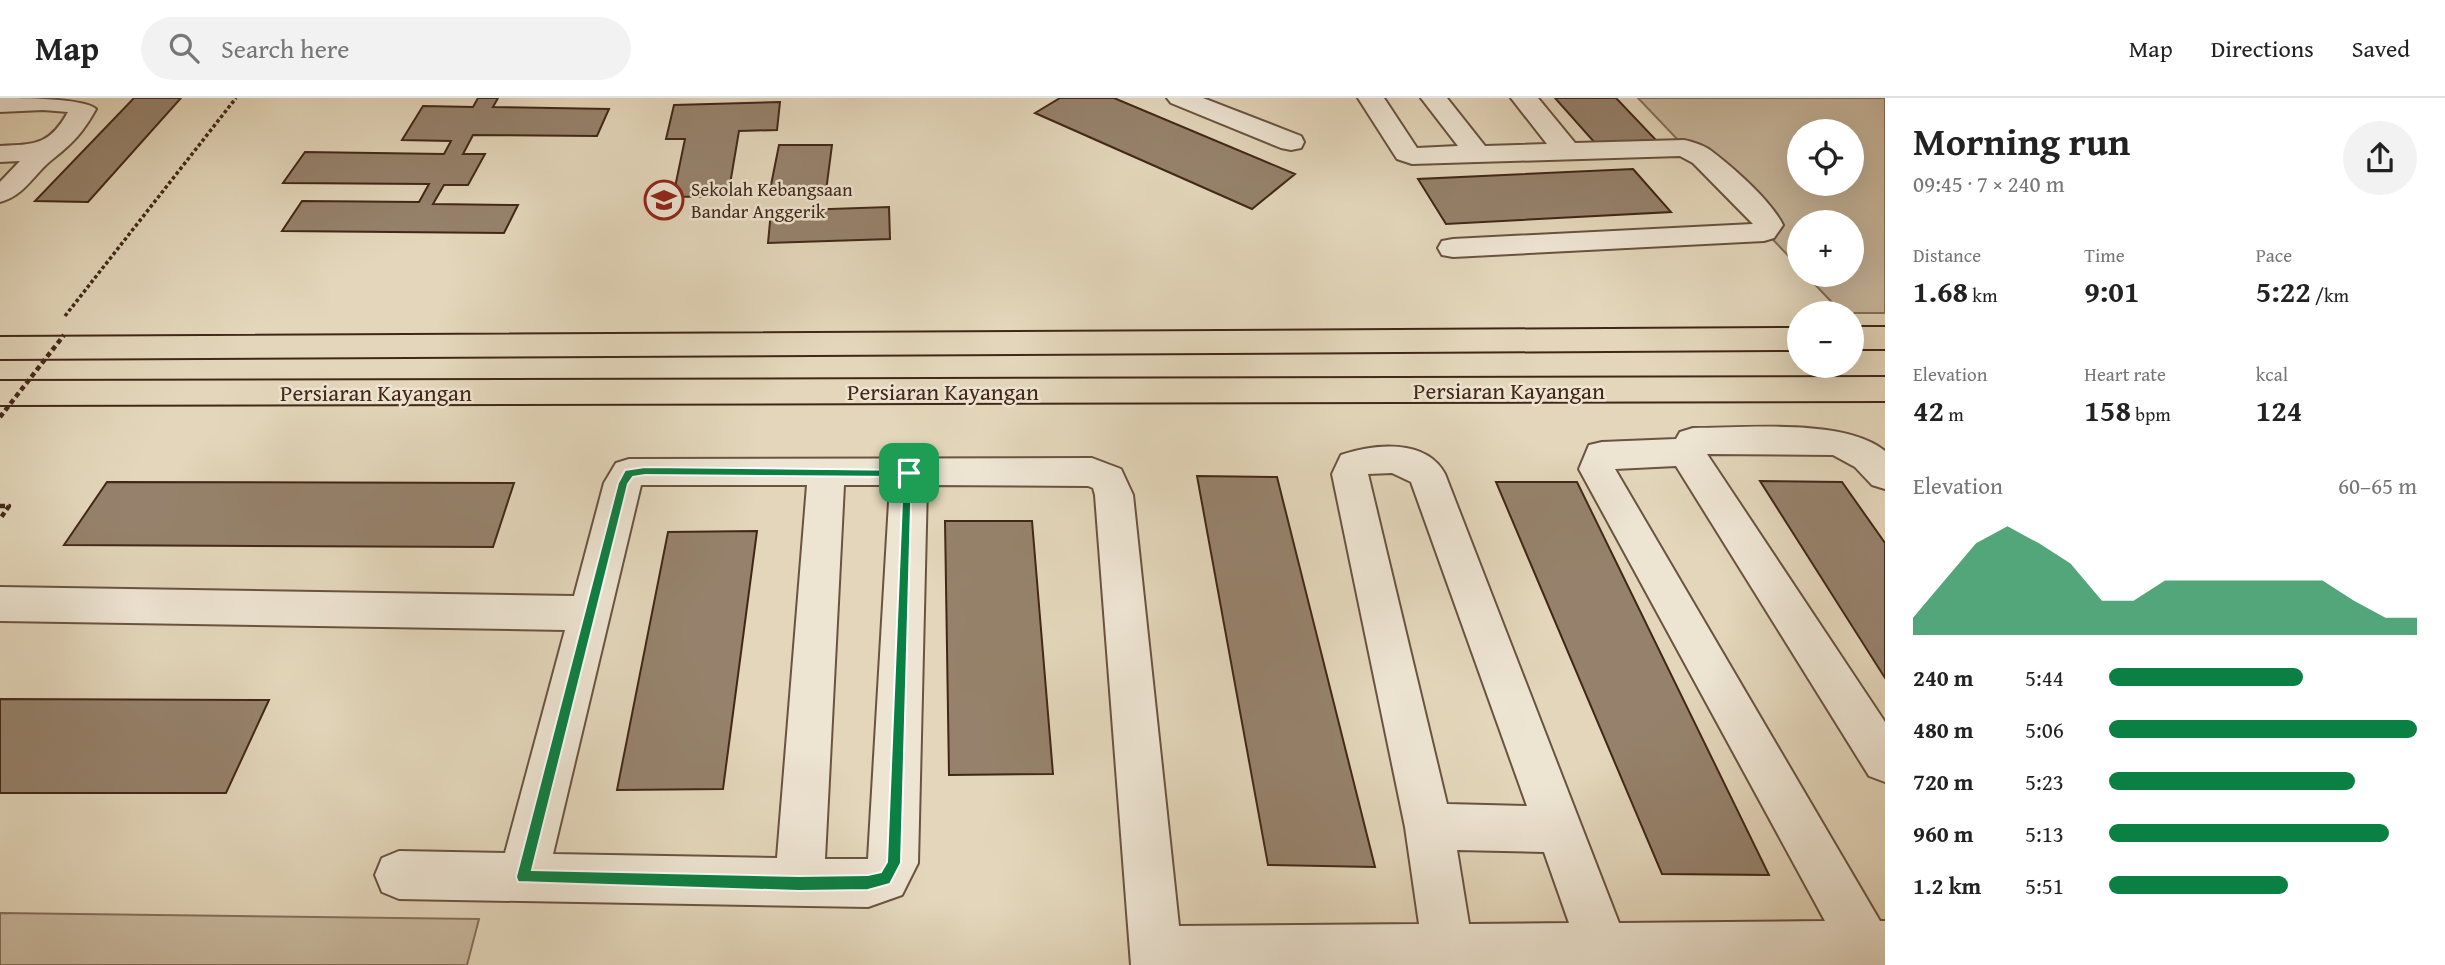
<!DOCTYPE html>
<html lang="en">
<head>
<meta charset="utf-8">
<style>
	:root { --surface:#fff; --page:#f2f2f2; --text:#222; --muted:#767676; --line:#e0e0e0; --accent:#0b8043 }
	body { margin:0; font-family:"Gentium Book Plus",serif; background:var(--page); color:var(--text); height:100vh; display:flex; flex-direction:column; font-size:26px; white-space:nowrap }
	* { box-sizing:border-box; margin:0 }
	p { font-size:23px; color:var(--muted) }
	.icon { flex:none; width:38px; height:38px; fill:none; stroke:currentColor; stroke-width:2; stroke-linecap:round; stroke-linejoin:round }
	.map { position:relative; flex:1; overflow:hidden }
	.side { display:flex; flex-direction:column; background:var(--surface); width:560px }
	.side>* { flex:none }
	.controls { position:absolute; left:1787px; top:21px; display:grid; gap:14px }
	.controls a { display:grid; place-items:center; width:77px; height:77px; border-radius:50%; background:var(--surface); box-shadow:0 7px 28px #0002; font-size:35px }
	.pin { position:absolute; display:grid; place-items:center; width:60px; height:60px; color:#fff; margin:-30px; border-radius:14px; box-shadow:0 4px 10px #0006 }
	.round { display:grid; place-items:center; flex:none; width:74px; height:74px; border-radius:37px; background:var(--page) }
	.summary { display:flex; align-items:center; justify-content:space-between; height:119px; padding:0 28px }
	h1 { font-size:38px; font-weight:700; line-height:52px }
	.stats { display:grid; grid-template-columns:repeat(3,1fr); gap:10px; height:119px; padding:7px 28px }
	.stats div { display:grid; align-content:center }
	.stats b { font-size:30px; font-weight:700 }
	.stats small { font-size:19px; font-weight:400 }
	.stats p { font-size:19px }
	.chart { height:196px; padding:14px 28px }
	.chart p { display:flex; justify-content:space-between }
	.chart svg { width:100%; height:126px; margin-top:7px; fill:var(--accent); opacity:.7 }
	ul { padding:0 28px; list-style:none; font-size:23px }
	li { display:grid; grid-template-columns:112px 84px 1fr; align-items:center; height:52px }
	li i { height:18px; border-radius:9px; background:var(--accent) }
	header { display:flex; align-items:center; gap:42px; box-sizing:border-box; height:98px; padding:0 35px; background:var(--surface); border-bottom:2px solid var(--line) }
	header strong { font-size:33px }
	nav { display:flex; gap:38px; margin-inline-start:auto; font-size:24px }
	.search { width:490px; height:63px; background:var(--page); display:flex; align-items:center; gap:18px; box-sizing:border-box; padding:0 24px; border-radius:38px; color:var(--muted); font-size:26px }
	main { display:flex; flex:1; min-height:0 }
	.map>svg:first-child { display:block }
	.green { fill:#c8b89e; stroke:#85705b; stroke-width:2; fill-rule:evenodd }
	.building { fill:#96826c; stroke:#422718; stroke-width:2 }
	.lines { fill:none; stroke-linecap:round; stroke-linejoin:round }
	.minor-casing { stroke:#6a5340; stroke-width:4 }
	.major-casing { stroke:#422718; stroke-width:4 }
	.path-far1 { stroke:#422718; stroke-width:3.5; stroke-dasharray:3.5 2.5; stroke-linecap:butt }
	.path { stroke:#422718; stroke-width:4.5; stroke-dasharray:5 3.5; stroke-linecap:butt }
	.minor { fill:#ede4d2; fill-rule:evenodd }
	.major { fill:#e3d6ba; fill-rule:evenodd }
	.path-bridge { stroke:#422718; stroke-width:4.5; stroke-dasharray:5 3.5; stroke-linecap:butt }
	.route { fill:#0b8043; stroke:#fff; stroke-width:2; fill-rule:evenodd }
	.labels { text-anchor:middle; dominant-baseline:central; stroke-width:5; stroke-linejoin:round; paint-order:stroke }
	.far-poi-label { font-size:19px; fill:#422718; stroke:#ede4d2; text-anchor:start }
	.street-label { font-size:23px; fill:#422718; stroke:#ede4d2 }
</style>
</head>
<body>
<header>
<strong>Map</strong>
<div class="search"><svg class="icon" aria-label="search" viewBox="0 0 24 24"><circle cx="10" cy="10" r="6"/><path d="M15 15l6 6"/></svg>Search here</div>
<nav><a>Map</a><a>Directions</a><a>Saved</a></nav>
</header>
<main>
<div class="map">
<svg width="1885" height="867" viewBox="0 0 1885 867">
	<rect width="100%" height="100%" fill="#e3d6ba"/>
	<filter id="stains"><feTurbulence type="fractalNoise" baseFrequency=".00286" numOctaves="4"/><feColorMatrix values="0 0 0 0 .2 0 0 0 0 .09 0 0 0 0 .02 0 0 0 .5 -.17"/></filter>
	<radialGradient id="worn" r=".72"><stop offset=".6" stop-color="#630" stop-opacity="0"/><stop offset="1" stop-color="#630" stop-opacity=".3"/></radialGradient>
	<path class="green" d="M1638 0H1885V215H1842L1806 177H1852V124H1799V169ZM1799 33H1852V86H1799Z
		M0 815 479 821 467 867H0Z"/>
	<path class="building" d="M134 0H181L88 104 35 103Z
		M478 0H498L493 9 609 11 597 38 473 37 463 56H485L468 87H444L433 106 518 107 504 135 282 133 302 103 419 104 429 86 283 85 305 54 444 56 451 43 402 42 423 8 473 9Z
		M1060 0H1114L1295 76 1252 111 1035 15Z
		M1555 0H1616L1656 42 1595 45Z
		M780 4 777 32 739 33 728 98 673 99 685 41H666L674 7Z
		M779 47H832L826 93 770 92Z
		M1633 71 1671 114 1446 126 1418 81Z
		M889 109 890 141 768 145 771 113Z
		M1197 378 1277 379 1375 769 1268 767Z
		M1760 383 1842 384 1885 445V580Z
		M107 384 514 385 493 449 64 447Z
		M1496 384H1577L1769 777 1662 776Z
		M945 423H1032L1053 676 949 677Z
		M757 433 723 691 617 692 668 434Z
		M0 601 269 602 226 695H0Z"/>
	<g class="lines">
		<defs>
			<path id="minor" d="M0 0C22 0 84 0 96 11 84 33 73 45 54 60 34 75 26 97 0 104V84L20 63 0 64V48C35 46 49 48 68 14L43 12 0 14Z
				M1167 0H1203L1301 38 1304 44 1301 50 1291 52 1281 50 1171 5Z
				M1358 0H1384L1417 50 1458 48 1421 0H1447L1485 48 1547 46 1511 0H1538L1575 45 1684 42C1694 44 1706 48 1714 55 1736 72 1771 103 1783 127L1774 140 1764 143 1453 159 1442 157 1438 150 1442 143 1453 141 1753 126 1693 65 1680 58 1412 66 1397 61Z
				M1693 330C1745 330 1846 320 1885 353V391L1872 387 1855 369 1833 357 1707 356 1885 624V684L1869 678 1676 368 1615 371 1880 823H1885V867H1131L1095 397 1093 390 1088 388 927 387 918 765 902 797 868 809 399 801 382 794 375 777 382 760 399 753 505 755 565 532 0 523V489L574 498 604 385 616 365 629 361 1092 360 1121 371 1133 397 1179 828 1419 826 1405 729 1332 376 1341 357C1373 346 1426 340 1445 376L1619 825 1825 823 1579 371 1589 347 1602 344 1676 341 1680 334ZM1392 375 1411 384 1527 708 1447 706 1368 376ZM641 387H807L777 760 553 756ZM844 387H890L868 761H825ZM1457 752 1544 754 1569 825 1469 826Z"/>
			<path id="major" d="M1852 229H1885V251H1852Z
				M1799 230V252L0 261V239Z
				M1885 279V303L0 307V283Z"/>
		</defs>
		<use href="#minor" class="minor-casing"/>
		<use href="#major" class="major-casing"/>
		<path class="path-far1" d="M65 218 236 0"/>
		<path class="path" d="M0 408H9L0 421"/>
		<use href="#minor" class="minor"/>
		<use href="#major" class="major"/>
		<path class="path-bridge" d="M0 319 64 237"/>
	</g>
	<path class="route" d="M645 369 912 372 901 765 890 786 868 792 799 793 518 784 516 779 618 385 625 372ZM645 377 903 379 887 764 881 774 868 777 799 778 532 772 628 386 633 379Z"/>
	<defs>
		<symbol id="school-ring" viewBox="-11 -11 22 22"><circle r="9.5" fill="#ede4d2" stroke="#8f2418" stroke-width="1.5"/><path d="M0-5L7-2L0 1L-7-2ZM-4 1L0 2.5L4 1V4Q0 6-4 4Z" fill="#8f2418"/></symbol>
	</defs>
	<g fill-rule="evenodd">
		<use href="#school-ring" x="642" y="80" width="44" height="44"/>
	</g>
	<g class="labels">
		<g class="far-poi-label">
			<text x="691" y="91">Sekolah Kebangsaan<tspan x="691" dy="22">Bandar Anggerik</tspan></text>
		</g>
		<g class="street-label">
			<text x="1509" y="292">Persiaran Kayangan</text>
			<text x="943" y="293">Persiaran Kayangan</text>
			<text x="376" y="294">Persiaran Kayangan</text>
		</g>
	</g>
	<rect width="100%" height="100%" filter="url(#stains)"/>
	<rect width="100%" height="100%" fill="url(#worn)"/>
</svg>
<div class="controls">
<a><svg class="icon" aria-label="locate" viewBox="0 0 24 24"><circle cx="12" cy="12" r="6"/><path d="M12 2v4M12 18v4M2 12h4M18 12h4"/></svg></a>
<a>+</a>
<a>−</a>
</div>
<div class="pin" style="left:909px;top:375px;background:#1e9e55"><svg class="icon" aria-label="arrive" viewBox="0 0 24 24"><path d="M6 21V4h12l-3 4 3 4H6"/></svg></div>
</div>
<section class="side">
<div class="summary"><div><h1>Morning run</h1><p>09:45 · 7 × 240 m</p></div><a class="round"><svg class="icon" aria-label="share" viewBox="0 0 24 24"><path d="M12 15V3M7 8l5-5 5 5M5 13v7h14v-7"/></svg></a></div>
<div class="stats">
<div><p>Distance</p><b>1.68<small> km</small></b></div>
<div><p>Time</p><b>9:01</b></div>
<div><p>Pace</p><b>5:22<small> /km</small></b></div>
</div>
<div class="stats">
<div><p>Elevation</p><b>42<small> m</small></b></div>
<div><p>Heart rate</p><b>158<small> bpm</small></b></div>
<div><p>kcal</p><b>124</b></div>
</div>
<div class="chart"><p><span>Elevation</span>60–65 m</p>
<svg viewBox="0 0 160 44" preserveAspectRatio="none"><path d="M0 44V38L10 25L20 12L30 6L40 12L50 19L60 32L70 32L80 25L90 25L100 25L110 25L120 25L130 25L140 32L150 38L160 38V44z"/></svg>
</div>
<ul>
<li><b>240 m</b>5:44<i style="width:63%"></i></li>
<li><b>480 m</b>5:06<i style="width:100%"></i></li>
<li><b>720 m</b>5:23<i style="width:80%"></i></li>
<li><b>960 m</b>5:13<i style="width:91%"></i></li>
<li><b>1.2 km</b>5:51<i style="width:58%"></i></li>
</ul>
</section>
</main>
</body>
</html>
